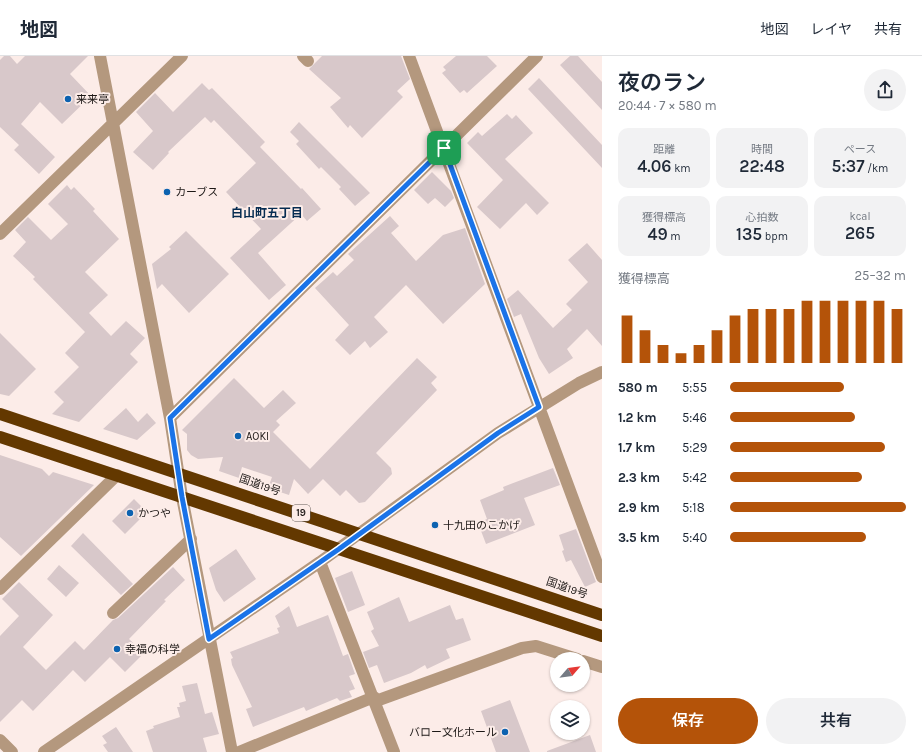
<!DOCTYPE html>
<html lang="ja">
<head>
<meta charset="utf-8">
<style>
	:root { --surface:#fff; --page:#f2f2f3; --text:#1f2937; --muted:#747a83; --line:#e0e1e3; --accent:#b45309 }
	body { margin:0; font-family:Karla,"Noto Sans JP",sans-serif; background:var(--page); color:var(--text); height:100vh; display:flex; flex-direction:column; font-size:15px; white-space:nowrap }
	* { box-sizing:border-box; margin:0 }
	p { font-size:13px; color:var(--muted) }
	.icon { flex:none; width:22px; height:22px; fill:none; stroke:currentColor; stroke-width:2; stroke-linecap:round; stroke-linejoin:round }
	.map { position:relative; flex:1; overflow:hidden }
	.sheet { display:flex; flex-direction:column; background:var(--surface); width:320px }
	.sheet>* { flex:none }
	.needle { width:26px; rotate:62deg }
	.controls { position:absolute; left:550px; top:596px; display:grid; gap:8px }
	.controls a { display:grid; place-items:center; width:40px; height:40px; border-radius:50%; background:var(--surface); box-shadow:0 1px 3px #0004; font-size:20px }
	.pin { position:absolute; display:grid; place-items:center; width:34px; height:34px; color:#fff; margin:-17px; border-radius:8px; box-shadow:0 2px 6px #0006 }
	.round { display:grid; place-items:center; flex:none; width:42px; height:42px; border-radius:21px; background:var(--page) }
	.head { display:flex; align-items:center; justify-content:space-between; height:68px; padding:0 16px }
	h1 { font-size:22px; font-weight:600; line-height:30px }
	.stats { display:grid; grid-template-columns:repeat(3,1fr); gap:6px; height:68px; padding:4px 16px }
	.stats div { display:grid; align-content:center; border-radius:10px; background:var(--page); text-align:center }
	.stats b { font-size:17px; font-weight:600 }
	.stats small { font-size:11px; font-weight:400 }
	.stats p { font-size:11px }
	.chart { height:112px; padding:8px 16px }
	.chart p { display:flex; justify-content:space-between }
	.chart svg { width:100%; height:72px; margin-top:4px; stroke:var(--accent); stroke-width:6 }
	.primary-button { display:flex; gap:8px; margin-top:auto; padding:8px 16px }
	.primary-button a { flex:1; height:46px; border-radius:24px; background:var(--accent); color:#fff; font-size:16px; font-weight:600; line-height:46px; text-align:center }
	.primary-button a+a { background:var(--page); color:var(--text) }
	ul { padding:0 16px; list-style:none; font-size:13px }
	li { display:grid; grid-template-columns:64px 48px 1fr; align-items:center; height:30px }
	li i { height:10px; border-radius:5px; background:var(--accent) }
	header { display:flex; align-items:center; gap:24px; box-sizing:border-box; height:56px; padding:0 20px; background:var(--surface); border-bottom:1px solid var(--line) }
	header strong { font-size:19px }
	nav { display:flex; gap:22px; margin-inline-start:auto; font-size:14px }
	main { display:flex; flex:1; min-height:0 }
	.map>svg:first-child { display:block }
	.building { fill:#d8c8ca }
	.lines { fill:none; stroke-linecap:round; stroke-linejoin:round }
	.minor { stroke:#b4987e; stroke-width:12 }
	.highway { stroke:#633800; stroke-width:12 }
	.route-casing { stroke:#fff; stroke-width:8 }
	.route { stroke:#1a73e8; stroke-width:5 }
	.poi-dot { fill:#0c62b0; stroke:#fcece8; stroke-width:1.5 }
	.labels { text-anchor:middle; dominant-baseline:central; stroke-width:4; stroke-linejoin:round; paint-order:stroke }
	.shield { fill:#fcece8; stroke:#605855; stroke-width:1 }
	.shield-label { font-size:10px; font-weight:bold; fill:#1d1816 }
	.poi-label { font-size:11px; fill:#1d1816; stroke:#fcece8; text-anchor:start }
	.street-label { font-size:11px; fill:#1d1816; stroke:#fcece8 }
	.neighbourhood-label { font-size:12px; font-weight:bold; fill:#062c51; stroke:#fcece8 }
</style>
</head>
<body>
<header>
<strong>地図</strong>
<nav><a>地図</a><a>レイヤ</a><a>共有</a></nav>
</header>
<main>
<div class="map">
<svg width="602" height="696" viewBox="0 0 602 696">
	<rect width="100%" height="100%" fill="#fcece8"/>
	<path class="building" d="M4 0H10L17 8 25 0H88L70 18 91 40 62 68 40 46 21 68 55 101 39 118 14 94 19 89 0 71V4Z
		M322 0H401L410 23 397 35 403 41 362 82 350 69 348 72 330 51 341 42 309 13Z
		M456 0H487L497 10 467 37 464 34 460 37 442 17 446 14 443 11Z
		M570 0H578L602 26V54L560 9Z
		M539 22 602 89V112L528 33Z
		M202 27 209 34 212 32 265 86 260 91 301 133 302 132 321 153 307 165 301 158 258 197 286 229 269 244 230 202 261 173 226 136 256 107 214 64 211 67 205 61 168 96 169 97 153 114 133 96 153 75 136 56 155 37 173 56Z
		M507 58 512 63 516 59 533 77 505 103 549 147 537 159 526 147 500 173 477 151 503 124 467 87 478 76 482 80Z
		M299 66 370 137 355 150 339 133 341 131 321 111 319 113 296 88 299 85 290 76Z
		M432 116 451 135 454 142 445 151 435 142 428 148 414 134Z
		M67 129 71 134 74 131 95 153 93 155 119 183 85 216 108 239 89 257 111 280 126 265 145 282 130 298 138 306 79 366 52 358 64 346 54 336 79 311 65 297 85 276 33 223 35 221 13 200 26 186 15 174 28 161 51 184 68 168 48 148Z
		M390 160 399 170 391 177 416 205 443 179 465 172 485 228 443 268 406 229 374 261 388 276 370 292 365 285 350 299 335 284 349 269 315 232 333 216 337 220 354 204 348 198Z
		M186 175 229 218 189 257 162 228 157 233 152 208 171 193 169 191Z
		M587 187 602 204V290L587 273 567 293 573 302 549 318 539 302 521 258 514 261 507 243 518 234 553 272 572 254 566 248 588 226 568 204Z
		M0 277 36 313 9 340 0 338Z
		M417 302 437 321 431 327 437 334 376 397 391 412 392 418 365 446 359 447 346 434 340 440 323 423 308 438 294 423 289 439 268 432 272 421 242 411 239 422 219 415 223 401 198 403 191 399 187 394V378L182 374 234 322 264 352 283 334 296 347 276 365 280 369 273 376 310 413Z
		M126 352 138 366 147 357 156 367 137 384 103 373Z
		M0 399 42 413 49 420 53 416 94 429 21 500 0 481Z
		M553 412 560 429 524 442 535 469 486 488 478 467 487 463 480 444 504 434 503 431Z
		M134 443 147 456 125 478 112 465Z
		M576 473 596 526 585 531 571 504 566 506 562 495 564 494 559 479Z
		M83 477 133 528 121 539 71 490Z
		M236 493 256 523 224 546 216 534 209 512Z
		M59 509 79 527 66 541 47 523Z
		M173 511 185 524 164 544 166 545 129 583 144 597 125 616 110 601 85 626 73 614 33 655 22 644 0 666V580L19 560 2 543 19 526 53 559 23 591 46 614 75 585 84 594 113 564 118 562Z
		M352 515 365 549 348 556 335 522Z
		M399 541 409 566 450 549 456 564 463 562 471 584 446 593 450 602 427 613 425 609 411 617 384 627 377 609 369 612 363 596 379 590 371 575 374 573 367 556Z
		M289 550 297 571 328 559 343 600 348 598 355 618 349 620 355 633 349 635 352 641 340 645 337 642 306 655 304 651 253 671 246 653 252 651 232 609 231 603 233 602 230 596 279 577 277 572 280 571 275 560Z
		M197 627 205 658 212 656 219 678 203 682 207 696H153L146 675 154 672 153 670 180 661 177 651H180L179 647 186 645 182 630Z
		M510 644 530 696H496L481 655Z
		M116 671 133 696H108L103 689 107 687 102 680Z
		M590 679 596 696H547V695Z"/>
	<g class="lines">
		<path class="minor" d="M100 0 170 362 182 441 232 696
			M303 0 308 5
			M409 0 602 521
			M0 178 182 0
			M170 362 537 0
			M320 506 394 696
			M0 533 117 419
			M113 557 191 483
			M583 605 602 611
			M376 645 522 592 536 590 577 603
			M0 684 12 696
			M44 696 320 506 498 377 579 327 602 316
			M239 696 374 641"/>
		<path class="highway" d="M0 358 602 559
			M0 381 602 580"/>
	</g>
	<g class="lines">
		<defs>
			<path id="route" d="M444 92 539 351 498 377 339 493 209 583 182 441 170 362Z"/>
		</defs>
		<use href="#route" class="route-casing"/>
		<use href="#route" class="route"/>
	</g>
	<g class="poi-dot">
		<circle cx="68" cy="43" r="4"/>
		<circle cx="167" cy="136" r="4"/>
		<circle cx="238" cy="380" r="4"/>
		<circle cx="130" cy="457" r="4"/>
		<circle cx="435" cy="469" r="4"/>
		<circle cx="117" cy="593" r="4"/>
		<circle cx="505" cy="676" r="4"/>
	</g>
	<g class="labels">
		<rect class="shield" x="292" y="449" width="18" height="16" rx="3"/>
		<g class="shield-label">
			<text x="301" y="457">19</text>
		</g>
		<g class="poi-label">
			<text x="76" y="43">来来亭</text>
			<text x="175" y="136">カーブス</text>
			<text x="246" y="380">AOKI</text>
			<text x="138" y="457">かつや</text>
			<text x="443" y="469">十九田のこかげ</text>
			<text x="125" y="593">幸福の科学</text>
			<text x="497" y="676" text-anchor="end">バロー文化ホール</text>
		</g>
		<g class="street-label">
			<text transform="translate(260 429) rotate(19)">国道19号</text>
			<text transform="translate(567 532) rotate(19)">国道19号</text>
		</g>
		<g class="neighbourhood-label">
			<text x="267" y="157">白山町五丁目</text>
		</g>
	</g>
</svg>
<div class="controls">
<a><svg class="needle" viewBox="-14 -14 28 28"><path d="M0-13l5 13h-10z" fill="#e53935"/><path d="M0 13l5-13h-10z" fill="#747a83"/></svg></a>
<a><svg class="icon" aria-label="layers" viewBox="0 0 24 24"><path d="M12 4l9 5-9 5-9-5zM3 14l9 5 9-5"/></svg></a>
</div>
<div class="pin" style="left:444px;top:92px;background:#1e9e55"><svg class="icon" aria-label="arrive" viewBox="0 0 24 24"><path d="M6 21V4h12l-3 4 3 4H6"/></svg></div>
</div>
<section class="sheet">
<div class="head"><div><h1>夜のラン</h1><p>20:44 · 7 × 580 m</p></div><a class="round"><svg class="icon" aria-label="share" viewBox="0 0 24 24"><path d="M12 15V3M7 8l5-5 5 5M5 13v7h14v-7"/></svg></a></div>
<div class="stats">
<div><p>距離</p><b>4.06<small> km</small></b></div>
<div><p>時間</p><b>22:48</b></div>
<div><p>ペース</p><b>5:37<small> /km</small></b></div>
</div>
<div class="stats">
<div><p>獲得標高</p><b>49<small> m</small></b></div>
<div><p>心拍数</p><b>135<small> bpm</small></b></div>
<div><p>kcal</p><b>265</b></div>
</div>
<div class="chart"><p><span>獲得標高</span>25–32 m</p>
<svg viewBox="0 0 160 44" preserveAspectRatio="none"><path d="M5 44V15M15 44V24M25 44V33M35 44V38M45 44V33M55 44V24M65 44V15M75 44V11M85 44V11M95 44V11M105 44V6M115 44V6M125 44V6M135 44V6M145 44V6M155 44V11"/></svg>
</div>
<ul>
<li><b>580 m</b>5:55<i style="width:65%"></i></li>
<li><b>1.2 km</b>5:46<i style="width:71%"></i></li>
<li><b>1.7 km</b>5:29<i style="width:88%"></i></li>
<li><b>2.3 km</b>5:42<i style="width:75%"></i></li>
<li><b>2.9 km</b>5:18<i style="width:100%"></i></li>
<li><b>3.5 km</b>5:40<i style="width:77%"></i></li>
</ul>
<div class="primary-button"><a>保存</a><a>共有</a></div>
</section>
</main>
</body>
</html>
